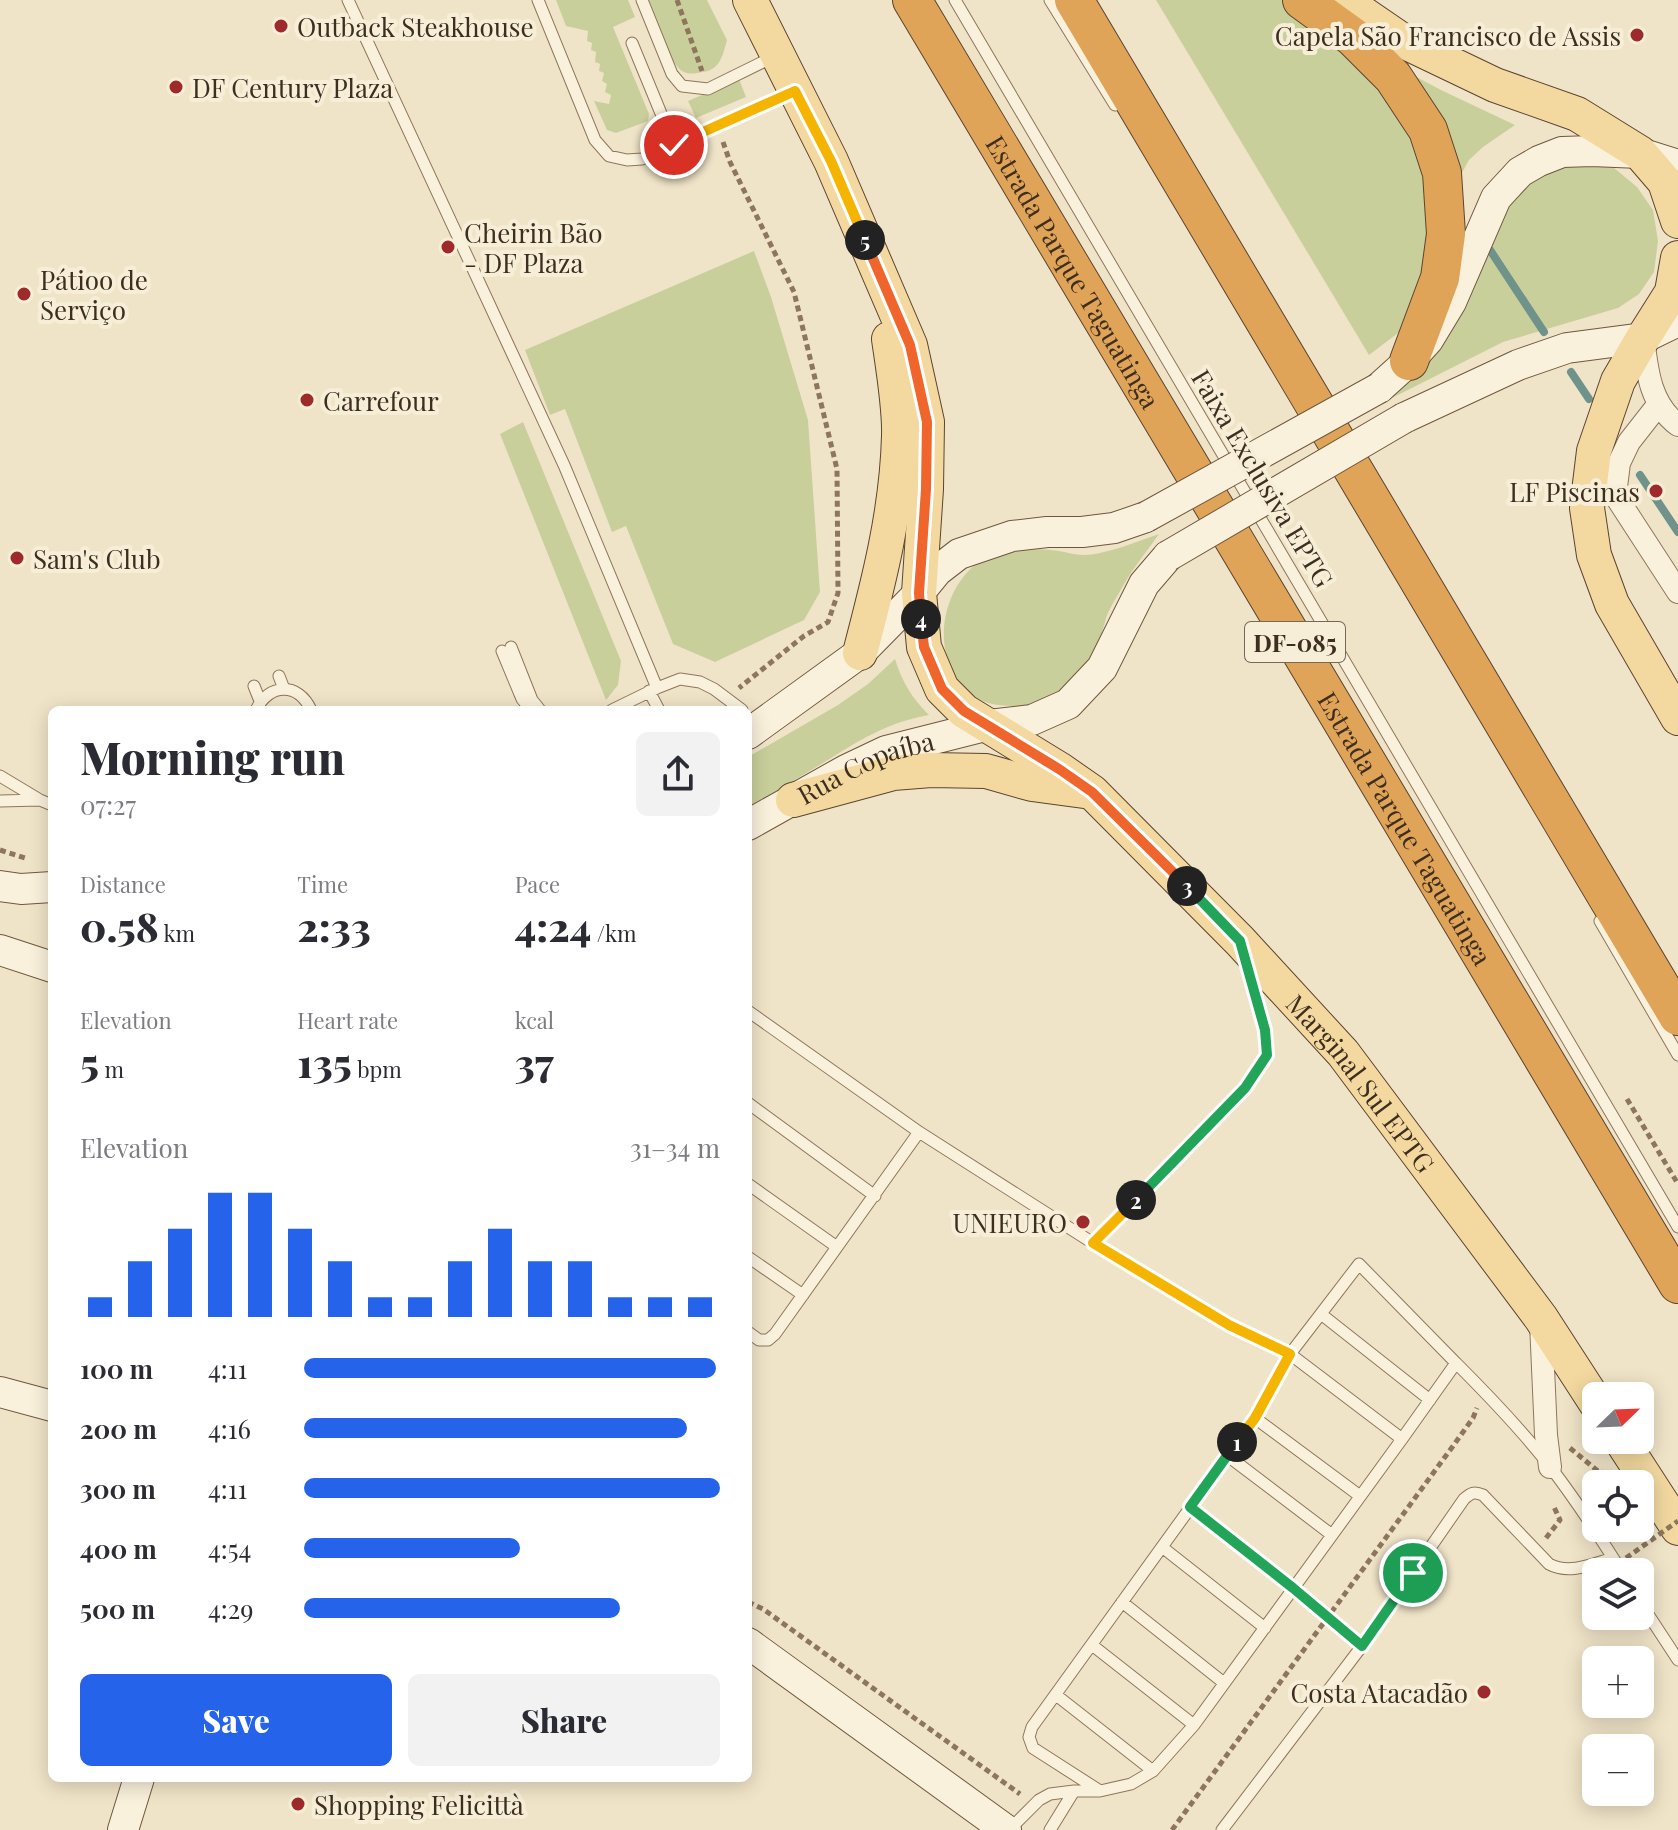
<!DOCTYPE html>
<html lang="en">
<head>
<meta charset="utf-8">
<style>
	:root { --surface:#fff; --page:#f2f2f3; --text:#2b2b33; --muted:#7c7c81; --accent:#2563eb }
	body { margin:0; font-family:"Playfair Display",serif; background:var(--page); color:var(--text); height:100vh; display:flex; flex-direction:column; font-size:30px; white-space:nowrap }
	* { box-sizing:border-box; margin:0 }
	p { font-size:26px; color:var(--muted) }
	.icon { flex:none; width:44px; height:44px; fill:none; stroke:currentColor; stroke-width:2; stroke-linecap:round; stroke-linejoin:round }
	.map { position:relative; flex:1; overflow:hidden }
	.details { position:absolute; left:48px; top:706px; width:704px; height:1076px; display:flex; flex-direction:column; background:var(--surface); border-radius:12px; box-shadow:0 4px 20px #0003 }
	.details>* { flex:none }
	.needle { width:52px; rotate:67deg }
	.tools { position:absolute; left:1582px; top:1382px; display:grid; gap:16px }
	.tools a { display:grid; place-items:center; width:72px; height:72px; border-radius:12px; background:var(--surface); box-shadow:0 4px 20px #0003; font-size:40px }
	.pin { position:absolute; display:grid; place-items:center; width:68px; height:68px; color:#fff; margin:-34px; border:4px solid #fff; border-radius:50%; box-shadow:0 2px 8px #0007 }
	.km { position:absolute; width:40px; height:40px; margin:-20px; border-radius:50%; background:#222; color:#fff; font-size:22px; line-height:40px; text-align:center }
	.round { display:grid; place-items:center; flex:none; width:84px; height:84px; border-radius:12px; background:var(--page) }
	.head { display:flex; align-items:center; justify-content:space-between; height:136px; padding:0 32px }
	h1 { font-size:44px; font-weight:800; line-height:60px }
	.figures { display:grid; grid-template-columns:repeat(3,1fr); gap:12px; height:136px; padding:8px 32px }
	.figures div { display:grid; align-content:center }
	.figures b { font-size:40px; font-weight:800 }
	.figures small { font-size:22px; font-weight:400 }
	.figures p { font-size:22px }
	.chart { height:224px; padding:16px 32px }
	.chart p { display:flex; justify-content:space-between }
	.chart svg { width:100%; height:144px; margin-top:8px; stroke:var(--accent); stroke-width:6 }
	.button { display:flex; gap:16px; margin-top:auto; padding:16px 32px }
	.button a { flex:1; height:92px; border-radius:12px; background:var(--accent); color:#fff; font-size:32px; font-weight:800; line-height:92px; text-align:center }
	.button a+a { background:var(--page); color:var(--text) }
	ul { padding:0 32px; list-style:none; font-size:26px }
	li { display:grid; grid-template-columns:128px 96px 1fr; align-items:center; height:60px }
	li i { height:20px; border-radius:10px; background:var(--accent) }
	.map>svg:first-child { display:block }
	.green { fill:#c9cf9b }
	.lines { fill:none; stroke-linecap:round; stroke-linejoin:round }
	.stream { stroke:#6f938a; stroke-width:8 }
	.lane-casing { stroke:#8d765c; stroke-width:13 }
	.street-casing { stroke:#8d765c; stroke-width:24 }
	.secondary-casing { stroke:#6f573f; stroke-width:32 }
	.primary-casing { stroke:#5b4430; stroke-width:36 }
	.highway-casing { stroke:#5b4430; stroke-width:40 }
	.path { stroke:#8d765c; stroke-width:5; stroke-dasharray:6 4; stroke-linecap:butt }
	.lane { stroke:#faf1dc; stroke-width:11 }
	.street { stroke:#faf1dc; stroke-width:22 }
	.secondary { stroke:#faf1dc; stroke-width:30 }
	.primary { stroke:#f3d9a0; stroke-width:34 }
	.highway { stroke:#e0a458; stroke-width:38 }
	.secondary-bridge-casing { stroke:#6f573f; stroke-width:32; stroke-linecap:butt }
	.path-bridge { stroke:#8d765c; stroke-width:5; stroke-dasharray:6 4; stroke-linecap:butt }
	.secondary-bridge { stroke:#faf1dc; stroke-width:30 }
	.split-1-casing { stroke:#fff; stroke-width:16 }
	.split-2-casing { stroke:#fff; stroke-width:16 }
	.split-3-casing { stroke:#fff; stroke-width:16 }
	.split-4-casing { stroke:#fff; stroke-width:16 }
	.split-5-casing { stroke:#fff; stroke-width:16 }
	.split-6-casing { stroke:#fff; stroke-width:16 }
	.split-1 { stroke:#22a559; stroke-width:10 }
	.split-2 { stroke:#f5b400; stroke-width:10 }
	.split-3 { stroke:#22a559; stroke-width:10 }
	.split-4 { stroke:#f0652b; stroke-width:10 }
	.split-5 { stroke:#f0652b; stroke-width:10 }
	.split-6 { stroke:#f5b400; stroke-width:10 }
	.poi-dot { fill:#9e2a2b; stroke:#f7eed8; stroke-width:3 }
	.labels { text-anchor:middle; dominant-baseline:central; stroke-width:8; stroke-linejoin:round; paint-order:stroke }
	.shield { fill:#f7eed8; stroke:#756857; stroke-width:2 }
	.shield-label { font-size:24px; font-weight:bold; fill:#3d2e20 }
	.poi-label { font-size:26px; fill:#3d2e20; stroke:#f7eed8; text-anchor:start }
	.street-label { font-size:26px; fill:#3d2e20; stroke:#f7eed8 }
</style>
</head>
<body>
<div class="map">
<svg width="1678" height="1830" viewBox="0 0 1678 1830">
	<rect width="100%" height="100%" fill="#f0e4c8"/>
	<path class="green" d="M556 0H628L635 17 613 27 649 114 648 121 616 133 607 130 594 101 609 104 611 95 605 92 607 84 602 81 604 73 599 71 600 64 595 62 596 52 591 50 592 43 587 41 588 31 566 26Z
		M648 0H707L727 40C723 55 720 70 703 72 697 73 690 75 684 72 669 66 654 16 648 0Z
		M1156 0H1282L1335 40 1387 86 1432 179 1426 282 1402 330 1369 355Z
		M1407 72 1441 90 1515 125 1483 147 1469 160 1453 189Z
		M739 79 746 97 696 118 688 101Z
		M1557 157 1613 167 1637 187 1653 210 1658 241 1654 272 1639 294 1618 308 1503 342 1386 401 1495 208Z
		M754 251 771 297 808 420 820 592 804 620 715 662 673 644 626 526 612 532 565 409 550 415 525 350Z
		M523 422 621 661 618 685 606 700 500 434Z
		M1159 534C1145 554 1129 573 1118 595 1113 603 1107 613 1105 622 1100 639 1095 659 1083 672 1078 678 1071 683 1065 688 1052 699 1038 705 1021 706 1005 706 987 706 974 696 925 662 939 578 992 554 1007 547 1042 549 1059 551 1066 552 1075 555 1083 555 1105 555 1138 541 1159 534Z
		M895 659C902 682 912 698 929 715 888 722 858 741 823 763 798 778 773 793 748 808V757L838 705 868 684Z"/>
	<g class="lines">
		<path class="stream" d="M1490 250 1544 332
			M1571 372 1589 399
			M1640 475 1678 532"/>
		<defs>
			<path id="lane" d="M348 0 564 465 657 688
				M538 0 595 140 609 156 627 160 642 159 793 92
				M642 0 672 74 682 86 708 89 773 57
				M955 0 1678 1227
				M1050 0 1115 105
				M632 43 674 145
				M511 647 532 700 540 710
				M502 651 522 699 531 710
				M279 676 284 689
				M254 686 260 701
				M649 691 659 710
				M256 710C269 683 298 682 311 710
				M612 710 657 688 680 679 700 682 714 689 742 710
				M0 776 40 800 52 805
				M0 801 39 800
				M1600 921 1678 1055
				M748 1011 919 1132 1093 1243 1229 1325 1290 1354 1402 1439 1456 1363C1489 1396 1523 1431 1552 1469 1577 1502 1600 1537 1622 1572
				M748 1103 875 1196
				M748 1184 837 1247
				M1093 1243 1245 1088 1267 1055 1265 1030 1246 963
				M748 1257 803 1295
				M1321 1314 1430 1400
				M748 1332 759 1340H768L775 1334 919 1132
				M1255 1418 1360 1496
				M1228 1456 1332 1535
				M1190 1507 1293 1588
				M1162 1547 1265 1628
				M1122 1602 1224 1683
				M1640 1602 1678 1660
				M1092 1645 1194 1725
				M1056 1695 1153 1771
				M1100 1791 1033 1748 1029 1737 1032 1727 1255 1418 1290 1354 1359 1264 1456 1363
				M1009 1830 1039 1800 1050 1794 1074 1791H1100L1131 1784 1153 1771 1194 1725 1402 1439
				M1050 1830 1074 1791
				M1222 1830 1362 1646 1464 1499C1471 1493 1474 1491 1483 1495L1549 1564C1569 1575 1593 1564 1613 1558"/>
			<path id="street" d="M1643 338C1647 371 1650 404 1678 425
				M1596 456 1615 495 1678 592
				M1615 495 1619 463 1629 442 1658 405
				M1541 1323 1546 1435 1550 1467"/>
			<g id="secondary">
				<path d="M1379 388 1409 361 1428 340 1451 302 1496 198 1520 172 1539 161 1562 152 1592 151 1640 153 1678 165"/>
				<path d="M1404 418 1518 365 1567 348 1643 338 1678 321"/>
				<path d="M748 734 860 653 919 593 937 571 959 554 1012 536 1047 532H1082L1114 528 1146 517"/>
				<path id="s1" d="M748 825 846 770 886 751 989 725 1032 720 1068 704 1102 668 1144 584 1168 556"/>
				<path d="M0 886 21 889 52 887"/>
				<path d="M0 950 52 967"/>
				<path d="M0 1392 52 1406"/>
				<path d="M748 1643 1006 1830"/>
				<path d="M123 1830 139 1778"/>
			</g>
			<g id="primary">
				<path id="s2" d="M750 0 831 161 910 345 927 422 926 489 919 593 924 647 942 689 964 711 1059 769 1092 792 1240 941 1343 1053 1541 1318 1596 1403"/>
				<path d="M1343 0 1403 41 1495 85 1577 114 1640 153 1665 182 1678 221"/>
				<path d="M1678 258 1672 292 1643 338 1618 381 1594 451 1587 508 1594 555 1612 604 1678 718"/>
				<path d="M860 653C879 581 897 511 899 436 900 408 893 367 889 339"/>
				<path d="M793 800 893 773 931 770 986 771 1032 784 1084 791"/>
				<path d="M1621 1440 1678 1528"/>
			</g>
			<g id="highway">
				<path id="s3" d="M912 0 1678 1284"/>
				<path d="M1074 0 1678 1016"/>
				<path d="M1302 0 1353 37 1393 77 1428 130 1442 173 1446 234 1440 278 1409 361"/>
			</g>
		</defs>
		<use href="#lane" class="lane-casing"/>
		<use href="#street" class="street-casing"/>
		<use href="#secondary" class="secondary-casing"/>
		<use href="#primary" class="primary-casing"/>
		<use href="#highway" class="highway-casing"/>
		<path class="path" d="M677 0 702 71
			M723 142 730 162 794 292 837 469 838 593 828 622 804 636 739 688
			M0 850 28 859
			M1627 1099 1678 1184
			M1570 1448 1599 1472 1607 1473
			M1600 1484 1598 1480 1604 1475 1610 1484
			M1546 1538 1560 1520 1554 1507
			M1306 1599 1351 1637
			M748 1602 763 1609 1020 1794
			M1172 1830 1453 1446 1473 1418 1477 1408"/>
		<use href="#lane" class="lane"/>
		<use href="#street" class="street"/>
		<use href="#secondary" class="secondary"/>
		<use href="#primary" class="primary"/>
		<use href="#highway" class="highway"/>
		<defs>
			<path id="secondary-bridge" d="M1146 517 1379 388
				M1168 556 1404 418"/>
		</defs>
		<use href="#secondary-bridge" class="secondary-bridge-casing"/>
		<path class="path-bridge" d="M1626 1558 1678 1521"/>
		<use href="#secondary-bridge" class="secondary-bridge"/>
	</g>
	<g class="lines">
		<defs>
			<path id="split-1" d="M1237 1442 1190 1507 1293 1588 1362 1646 1413 1573"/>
			<path id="split-2" d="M1136 1200 1093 1243 1229 1325 1290 1354 1255 1418 1237 1442"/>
			<path id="split-3" d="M1136 1200 1245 1088 1267 1055 1265 1030 1240 941 1187 886"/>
			<path id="split-4" d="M921 619 924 647 942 689 964 711 1059 769 1092 792 1187 886"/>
			<path id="split-5" d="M865 240 910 345 927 422 926 489 919 593 921 619"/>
			<path id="split-6" d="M674 145 795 91 831 161 865 240"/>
		</defs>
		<use href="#split-1" class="split-1-casing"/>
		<use href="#split-2" class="split-2-casing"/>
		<use href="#split-3" class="split-3-casing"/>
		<use href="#split-4" class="split-4-casing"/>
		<use href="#split-5" class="split-5-casing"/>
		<use href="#split-6" class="split-6-casing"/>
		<use href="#split-1" class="split-1"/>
		<use href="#split-2" class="split-2"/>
		<use href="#split-3" class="split-3"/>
		<use href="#split-4" class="split-4"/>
		<use href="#split-5" class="split-5"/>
		<use href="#split-6" class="split-6"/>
	</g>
	<g class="poi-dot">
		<circle cx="281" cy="26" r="8"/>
		<circle cx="1637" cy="35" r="8"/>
		<circle cx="176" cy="87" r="8"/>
		<circle cx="448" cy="247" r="8"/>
		<circle cx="24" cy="294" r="8"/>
		<circle cx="307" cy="400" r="8"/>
		<circle cx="1656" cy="491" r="8"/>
		<circle cx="17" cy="558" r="8"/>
		<circle cx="1083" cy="1222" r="8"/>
		<circle cx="1484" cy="1692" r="8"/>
		<circle cx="298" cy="1804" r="8"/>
	</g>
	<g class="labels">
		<rect class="shield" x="1245" y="622" width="100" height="40" rx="6"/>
		<g class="shield-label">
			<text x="1295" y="642">DF-085</text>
		</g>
		<g class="poi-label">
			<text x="297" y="26">Outback Steakhouse</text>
			<text x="1621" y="35" text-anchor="end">Capela São Francisco de Assis</text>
			<text x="192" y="87">DF Century Plaza</text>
			<text x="464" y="232">Cheirin Bão<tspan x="464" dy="30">- DF Plaza</tspan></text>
			<text x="40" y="279">Pátioo de<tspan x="40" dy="30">Serviço</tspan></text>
			<text x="323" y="400">Carrefour</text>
			<text x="1640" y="491" text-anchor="end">LF Piscinas</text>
			<text x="33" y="558">Sam's Club</text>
			<text x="1067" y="1222" text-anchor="end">UNIEURO</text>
			<text x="1468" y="1692" text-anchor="end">Costa Atacadão</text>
			<text x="314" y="1804">Shopping Felicittà</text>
		</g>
		<g class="street-label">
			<text stroke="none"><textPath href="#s3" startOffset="316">Estrada Parque Taguatinga</textPath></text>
			<text transform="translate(1263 478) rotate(59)">Faixa Exclusiva EPTG</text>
			<text stroke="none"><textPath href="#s1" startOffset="132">Rua Copaíba</textPath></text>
			<text stroke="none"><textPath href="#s3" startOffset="964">Estrada Parque Taguatinga</textPath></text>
			<text stroke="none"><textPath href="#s2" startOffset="1310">Marginal Sul EPTG</textPath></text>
		</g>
	</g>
</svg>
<div class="tools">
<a><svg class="needle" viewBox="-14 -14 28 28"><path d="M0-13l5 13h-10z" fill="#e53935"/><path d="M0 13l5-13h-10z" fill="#7c7c81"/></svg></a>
<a><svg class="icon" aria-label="locate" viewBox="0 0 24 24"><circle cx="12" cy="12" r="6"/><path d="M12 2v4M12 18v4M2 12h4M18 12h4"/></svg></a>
<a><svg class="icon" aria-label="layers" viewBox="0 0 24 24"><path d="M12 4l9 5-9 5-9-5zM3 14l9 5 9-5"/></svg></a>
<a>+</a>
<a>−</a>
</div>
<div class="pin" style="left:1413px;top:1573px;background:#1e9e55"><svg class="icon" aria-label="arrive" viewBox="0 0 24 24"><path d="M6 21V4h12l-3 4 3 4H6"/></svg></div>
<div class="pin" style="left:674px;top:145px;background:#d93025"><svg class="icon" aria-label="check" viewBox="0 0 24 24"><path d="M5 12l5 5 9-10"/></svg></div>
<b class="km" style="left:1237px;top:1442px">1</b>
<b class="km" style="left:1136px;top:1200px">2</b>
<b class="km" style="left:1187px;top:886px">3</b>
<b class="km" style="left:921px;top:619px">4</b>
<b class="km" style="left:865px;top:240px">5</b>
<section class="details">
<div class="head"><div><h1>Morning run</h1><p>07:27</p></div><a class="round"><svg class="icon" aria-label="share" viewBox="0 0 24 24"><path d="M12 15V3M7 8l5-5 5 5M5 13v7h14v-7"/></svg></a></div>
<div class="figures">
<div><p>Distance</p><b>0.58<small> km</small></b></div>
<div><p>Time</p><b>2:33</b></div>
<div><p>Pace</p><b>4:24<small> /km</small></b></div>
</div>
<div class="figures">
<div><p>Elevation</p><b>5<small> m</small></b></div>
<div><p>Heart rate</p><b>135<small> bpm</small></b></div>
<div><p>kcal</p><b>37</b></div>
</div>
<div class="chart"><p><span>Elevation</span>31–34 m</p>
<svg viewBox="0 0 160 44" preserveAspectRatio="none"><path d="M5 44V38M15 44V27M25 44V17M35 44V6M45 44V6M55 44V17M65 44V27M75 44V38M85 44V38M95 44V27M105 44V17M115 44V27M125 44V27M135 44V38M145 44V38M155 44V38"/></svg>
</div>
<ul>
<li><b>100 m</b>4:11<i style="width:99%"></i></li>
<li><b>200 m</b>4:16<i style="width:92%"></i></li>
<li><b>300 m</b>4:11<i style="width:100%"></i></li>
<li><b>400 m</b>4:54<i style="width:52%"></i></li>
<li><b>500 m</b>4:29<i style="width:76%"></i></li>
</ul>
<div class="button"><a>Save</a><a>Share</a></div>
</section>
</div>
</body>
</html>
